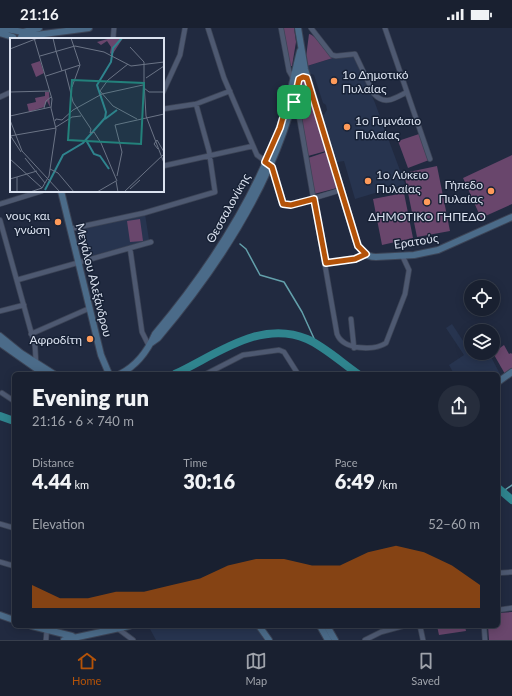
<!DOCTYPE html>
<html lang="en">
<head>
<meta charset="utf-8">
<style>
	:root { --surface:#192030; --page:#262d3c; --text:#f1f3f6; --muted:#9fa3ab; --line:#373e4c; --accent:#b45309 }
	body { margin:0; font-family:Lato,sans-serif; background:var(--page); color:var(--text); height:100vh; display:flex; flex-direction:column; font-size:15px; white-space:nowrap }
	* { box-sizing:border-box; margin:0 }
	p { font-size:13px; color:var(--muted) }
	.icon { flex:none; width:22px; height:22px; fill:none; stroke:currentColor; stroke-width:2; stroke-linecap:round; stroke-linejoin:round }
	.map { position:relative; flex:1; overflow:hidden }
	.sheet { position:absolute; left:12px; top:344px; width:488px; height:256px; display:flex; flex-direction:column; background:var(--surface); border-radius:6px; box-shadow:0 2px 10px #0003,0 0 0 1px var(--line) }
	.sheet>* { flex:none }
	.buttons { position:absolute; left:464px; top:252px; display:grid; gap:8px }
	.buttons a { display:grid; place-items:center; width:36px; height:36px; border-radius:50%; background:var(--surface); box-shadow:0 2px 10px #0003,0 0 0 1px var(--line); font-size:20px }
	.pin { position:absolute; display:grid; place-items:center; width:34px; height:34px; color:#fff; margin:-17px; border-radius:8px; box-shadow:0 2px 6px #0006 }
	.round { display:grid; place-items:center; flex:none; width:42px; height:42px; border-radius:21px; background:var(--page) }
	.overview { display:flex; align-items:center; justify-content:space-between; height:68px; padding:0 20px }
	h1 { font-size:22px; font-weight:800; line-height:30px }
	.stats { display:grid; grid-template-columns:repeat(3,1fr); gap:6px; height:68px; padding:4px 20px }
	.stats div { display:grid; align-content:center }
	.stats b { font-size:20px; font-weight:800 }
	.stats small { font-size:11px; font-weight:400 }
	.stats p { font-size:11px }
	.chart { height:112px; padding:8px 20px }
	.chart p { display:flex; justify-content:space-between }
	.chart svg { width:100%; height:72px; margin-top:4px; fill:var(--accent); opacity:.7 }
	.status { display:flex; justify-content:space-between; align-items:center; height:28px; padding:0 20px; background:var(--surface); direction:ltr }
	.status svg { height:11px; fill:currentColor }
	.tabs { display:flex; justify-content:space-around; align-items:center; height:56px; border-top:1px solid var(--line); background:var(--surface); font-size:11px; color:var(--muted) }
	.tabs a { display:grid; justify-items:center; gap:2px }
	.tabs .on { color:var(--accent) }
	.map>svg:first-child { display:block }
	.built { fill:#27344f }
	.green { fill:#69466c }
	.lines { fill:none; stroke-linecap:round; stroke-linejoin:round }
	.stream { stroke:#63a0ab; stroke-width:1.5 }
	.river { stroke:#2f848e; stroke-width:8 }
	.street-casing { stroke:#3c4456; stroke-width:6 }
	.secondary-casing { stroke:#3c4456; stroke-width:8 }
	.street { stroke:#4e5971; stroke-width:4.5 }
	.secondary { stroke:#4b6b89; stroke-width:6 }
	.route-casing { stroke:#fff; stroke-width:8 }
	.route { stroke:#b45309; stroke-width:5 }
	.poi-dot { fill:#ff9b5a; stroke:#172135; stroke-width:1.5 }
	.labels { text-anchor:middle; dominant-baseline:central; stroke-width:3; stroke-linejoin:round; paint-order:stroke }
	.poi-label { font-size:12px; fill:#dbe2f0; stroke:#172135; text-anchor:start }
	.street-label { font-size:12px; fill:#dbe2f0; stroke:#172135 }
	.inset-river { fill:none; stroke:#2f848e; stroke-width:2 }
	.inset-road { fill:none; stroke:#6b7486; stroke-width:1 }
	.view { fill:#23817b; fill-opacity:0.15; stroke:#23817b; stroke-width:2 }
	.inset-edge { fill:none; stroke:#dbe2f0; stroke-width:2 }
</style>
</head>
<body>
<div class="status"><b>21:16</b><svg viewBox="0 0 49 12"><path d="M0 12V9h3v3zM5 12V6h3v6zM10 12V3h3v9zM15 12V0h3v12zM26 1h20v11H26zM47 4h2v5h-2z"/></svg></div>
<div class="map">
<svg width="512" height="612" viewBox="0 0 512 612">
	<rect width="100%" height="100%" fill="#212a40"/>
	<path class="built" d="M353 24 375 75 405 156 355 171 344 133 337 134 323 88 327 82 326 77 323 75 314 47 309 45 307 38Z
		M145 186 149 212 84 230 76 201Z
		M452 296 469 322 471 321V325H489L501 348 498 350V346H454L449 337 464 327 446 300Z
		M169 598H255L264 612H156L150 601Z"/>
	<path class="green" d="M283 0H294L296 14 292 38H290Z
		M309 6C314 6 329 25 336 29L307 38 306 29Z
		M303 51 305 52 326 123 308 128C305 112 291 63 303 51Z
		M419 106 429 132 408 140 398 113Z
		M326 124 337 160 314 166 308 130Z
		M512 127V176L481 190 463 150Z
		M437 138 450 203 417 209 404 145Z
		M404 165 413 210 382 217 373 171Z
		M140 191 143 213 130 214 127 193Z
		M504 317 509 326 511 325 512 326V340L505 346 493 325Z
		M512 584V612H489L488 598H498V585Z
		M437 598H465L466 603 439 607Z"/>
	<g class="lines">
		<path class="stream" d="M240 216 246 221 260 247 284 254 302 284 317 317
			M502 464 512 457"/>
		<path class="river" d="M175 346C216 327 260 291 307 311 325 319 342 335 358 346
			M0 388 14 393
			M498 460 512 472"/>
		<defs>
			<path id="street" d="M208 0 224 50 257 127 272 138 283 176 291 177 341 162
				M281 0 289 43 293 50
				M311 0 332 27 336 28 355 26 374 66C385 78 395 70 407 64
				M385 0 430 131
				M113 11 114 0
				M163 64 180 27 185 0
				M0 69 11 64
				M292 73 296 76 299 88 337 306C343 322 374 323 386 315L405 266 409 242 402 227
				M163 81 196 76 230 63
				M163 138 253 118
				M0 176 42 163
				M0 192 35 318 36 335
				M70 201 144 185 215 164 209 123 196 76
				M130 220 142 304 149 318
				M326 235 355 231 366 227
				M17 252 151 214
				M0 283 24 277
				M351 291 354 320
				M31 306 90 280
				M206 346 243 327 279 322 284 324 298 346
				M2 365 14 373
				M0 496 14 500
				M0 534 14 538
				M498 545 512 544
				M498 582 512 580
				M420 598 423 612
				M484 598 485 612
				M117 600 133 612
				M46 612 47 598
				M365 612 381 604 403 598"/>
			<path id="secondary" d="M1 0 23 4 39 0
				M298 0 305 41 356 212C360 222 365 229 376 229L414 227 438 222 512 189
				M0 5 13 9
				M21 9 89 0
				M61 163 101 327 109 346
				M0 308 21 325 54 346
				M0 315 44 346
				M151 315 158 310C225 231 285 137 302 33
				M120 346C136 338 148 322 155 306 208 243 255 172 282 93 290 70 294 46 300 23
				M498 354 512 344
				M0 587 14 592
				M32 598 72 608
				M259 598 269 612
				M320 598 328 612
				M327 598 335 612
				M64 612 129 598"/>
		</defs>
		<use href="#street" class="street-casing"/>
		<use href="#secondary" class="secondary-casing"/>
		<use href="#street" class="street"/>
		<use href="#secondary" class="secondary"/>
	</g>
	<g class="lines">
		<defs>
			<path id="route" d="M303 49 307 50 358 218 366 226 355 231 326 235 314 171 291 177 283 176 272 139 265 134 280 100 288 72 294 74 299 51Z"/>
		</defs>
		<use href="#route" class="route-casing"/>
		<use href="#route" class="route"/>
	</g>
	<g class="poi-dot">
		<circle cx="334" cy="53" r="4"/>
		<circle cx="347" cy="99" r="4"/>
		<circle cx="368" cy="153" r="4"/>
		<circle cx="491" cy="163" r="4"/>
		<circle cx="427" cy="174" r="4"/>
		<circle cx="58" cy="194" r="4"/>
		<circle cx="90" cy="311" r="4"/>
	</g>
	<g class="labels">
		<g class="poi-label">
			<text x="342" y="46">1ο Δημοτικό<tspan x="342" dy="14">Πυλαίας</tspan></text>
			<text x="355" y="92">1ο Γυμνάσιο<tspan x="355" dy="14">Πυλαίας</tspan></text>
			<text x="376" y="146">1ο Λύκειο<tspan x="376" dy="14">Πυλαίας</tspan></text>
			<text x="483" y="156" text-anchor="end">Γήπεδο<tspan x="483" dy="14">Πυλαίας</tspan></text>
			<text x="50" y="187" text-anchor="end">νους και<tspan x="50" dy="14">γνώση</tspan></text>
			<text x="427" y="188" text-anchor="middle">ΔΗΜΟΤΙΚΟ ΓΗΠΕΔΟ</text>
			<text x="82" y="311" text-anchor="end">Αφροδίτη</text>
		</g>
		<g class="street-label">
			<text transform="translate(228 180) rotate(-61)">Θεσσαλονίκης</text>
			<text transform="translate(416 213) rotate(-9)">Ερατούς</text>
			<text transform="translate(94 252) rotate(76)">Μεγάλου Αλεξάνδρου</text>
		</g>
	</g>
	<g transform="translate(10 10)">
		<rect width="154" height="154" fill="#212a40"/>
		<path d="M101 0H113L102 17 100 15 101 9 97 3 91 7 87 4ZM30 23 34 35 26 39 21 26ZM35 54H39L40 69 37 63 34 69 19 74 17 66 26 64 25 60 35 58Z" fill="#69466c"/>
		<path class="inset-river" d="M95 81 107 72M76 102 84 116 90 118 99 131M35 152 53 117 73 105 95 80 96 74 87 47 101 24 103 10 112 0"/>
		<path class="inset-road" d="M24 0 42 61 41 70 46 91 39 138 32 150M43 0 46 13M61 0 70 27 62 49M120 9 134 24V45M0 11 28 0M46 13 52 33M30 18 65 8 94 14 121 28 154 24M118 26 98 42 90 53 103 68 127 81M55 32 63 64 81 91 80 95 84 94 91 105 107 143M36 38 70 27M136 40 154 28M134 44 136 78 154 125M134 50 139 54H154M0 54 40 53M34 70 36 63 41 59M0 78 41 69M0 82 12 113 50 154M45 83 46 81 52 82 63 72 92 56 133 47M46 89 62 79 71 78M0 97 11 114M0 98 46 90M148 111 144 106 147 102 154 114M15 120 35 145M0 121 32 150M40 131 48 135 64 154M107 138 112 114 105 87 154 76M7 139V154M0 141 27 133M120 151 130 142M20 154 32 150M87 154 106 143 108 154M114 154 154 116"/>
		<path class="view" d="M62 42 134 45 131 106 58 102Z"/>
		<rect width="154" height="154" class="inset-edge"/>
	</g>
</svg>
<div class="buttons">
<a><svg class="icon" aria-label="locate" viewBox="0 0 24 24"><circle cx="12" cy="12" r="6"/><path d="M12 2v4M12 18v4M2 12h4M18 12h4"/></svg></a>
<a><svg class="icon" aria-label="layers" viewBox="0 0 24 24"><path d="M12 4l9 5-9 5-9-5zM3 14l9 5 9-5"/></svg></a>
</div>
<div class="pin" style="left:294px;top:74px;background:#1e9e55"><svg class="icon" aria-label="arrive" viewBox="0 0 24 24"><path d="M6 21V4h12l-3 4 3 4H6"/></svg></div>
<section class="sheet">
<div class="overview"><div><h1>Evening run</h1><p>21:16 · 6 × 740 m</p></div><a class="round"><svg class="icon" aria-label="share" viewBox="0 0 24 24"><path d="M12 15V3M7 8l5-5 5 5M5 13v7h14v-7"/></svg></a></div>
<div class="stats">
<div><p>Distance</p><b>4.44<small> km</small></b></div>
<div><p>Time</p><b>30:16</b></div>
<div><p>Pace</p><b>6:49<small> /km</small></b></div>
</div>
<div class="chart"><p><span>Elevation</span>52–60 m</p>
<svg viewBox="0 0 160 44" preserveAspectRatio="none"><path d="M0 44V30L10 38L20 38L30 34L40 34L50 30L60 26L70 18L80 14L90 14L100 18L110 18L120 10L130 6L140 10L150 18L160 30V44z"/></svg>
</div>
</section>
</div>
<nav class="tabs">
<a class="on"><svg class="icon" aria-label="home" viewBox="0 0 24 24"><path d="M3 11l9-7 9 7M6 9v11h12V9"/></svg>Home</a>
<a><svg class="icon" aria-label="map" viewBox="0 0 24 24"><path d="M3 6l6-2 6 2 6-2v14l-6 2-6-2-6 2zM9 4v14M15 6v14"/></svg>Map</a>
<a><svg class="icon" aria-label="saved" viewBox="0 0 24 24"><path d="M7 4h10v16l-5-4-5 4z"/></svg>Saved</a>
</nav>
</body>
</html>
